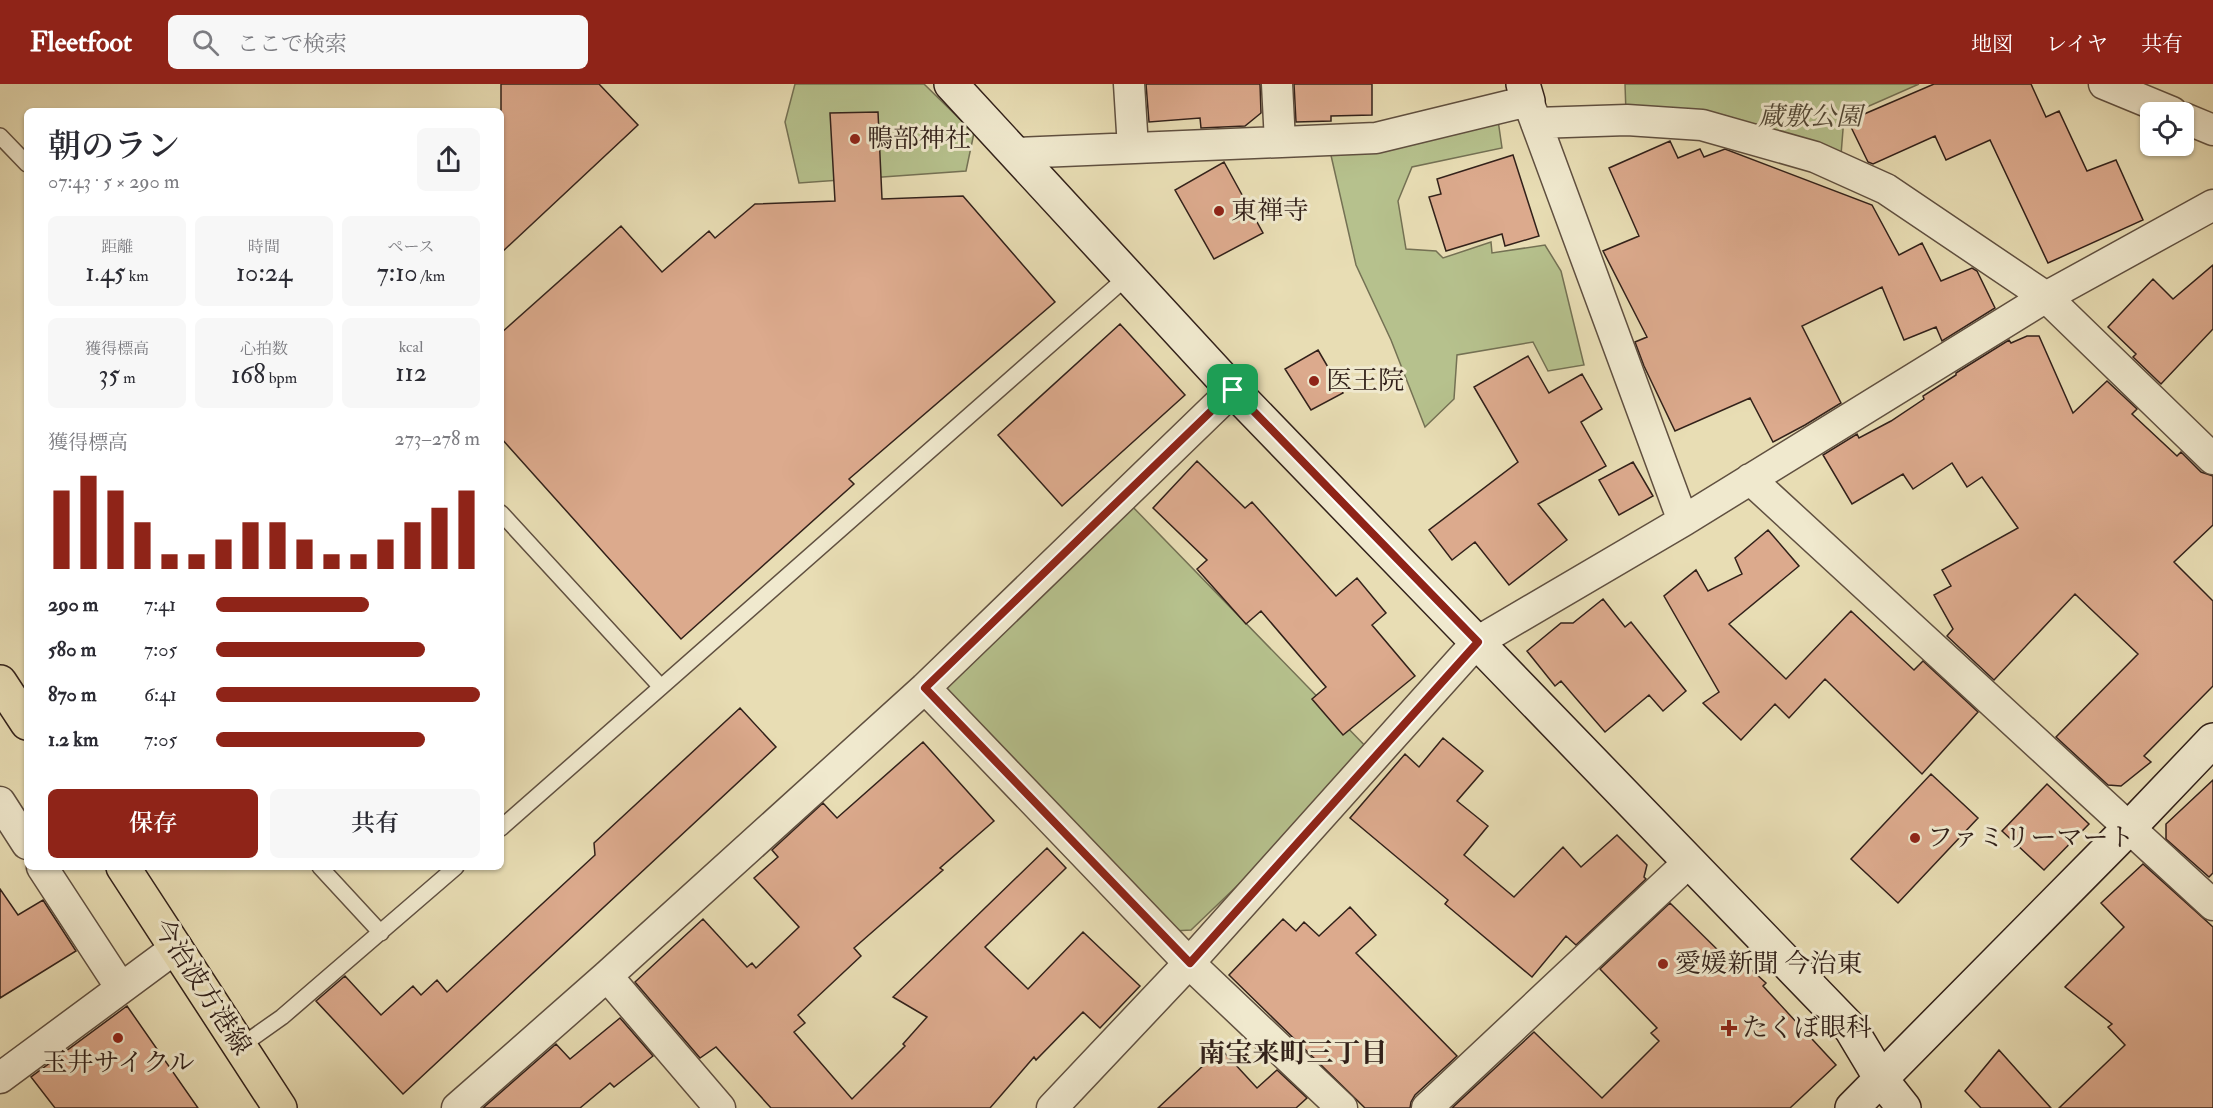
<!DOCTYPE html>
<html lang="ja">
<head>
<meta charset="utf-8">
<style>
	:root { --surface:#fff; --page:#f7f7f7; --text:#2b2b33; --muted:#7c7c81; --accent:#8f2418 }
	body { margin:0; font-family:"IM FELL Double Pica","Noto Serif JP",serif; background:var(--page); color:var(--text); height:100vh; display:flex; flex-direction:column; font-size:22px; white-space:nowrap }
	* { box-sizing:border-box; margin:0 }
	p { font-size:20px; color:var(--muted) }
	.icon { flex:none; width:33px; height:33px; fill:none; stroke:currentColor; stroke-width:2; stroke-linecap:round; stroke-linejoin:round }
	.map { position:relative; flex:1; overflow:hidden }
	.side { position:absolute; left:24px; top:24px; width:480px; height:762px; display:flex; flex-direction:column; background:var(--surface); border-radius:9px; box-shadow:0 2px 4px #0004 }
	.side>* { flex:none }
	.controls { position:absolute; left:2140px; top:18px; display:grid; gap:12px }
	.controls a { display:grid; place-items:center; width:54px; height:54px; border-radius:9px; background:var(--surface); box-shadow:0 2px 4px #0004; font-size:30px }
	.pin { position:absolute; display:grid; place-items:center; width:51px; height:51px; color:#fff; margin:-26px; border-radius:12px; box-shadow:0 3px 9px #0006 }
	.round { display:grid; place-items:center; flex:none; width:63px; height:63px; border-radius:9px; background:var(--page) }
	.summary { display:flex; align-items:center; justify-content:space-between; height:102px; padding:0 24px }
	h1 { font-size:33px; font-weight:600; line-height:45px }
	.metrics { display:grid; grid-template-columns:repeat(3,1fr); gap:9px; height:102px; padding:6px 24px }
	.metrics div { display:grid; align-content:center; border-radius:9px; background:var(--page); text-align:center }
	.metrics b { font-size:26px; font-weight:600 }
	.metrics small { font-size:16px; font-weight:400 }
	.metrics p { font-size:16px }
	.chart { height:168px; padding:12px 24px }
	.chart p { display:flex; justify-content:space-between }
	.chart svg { width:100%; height:108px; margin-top:6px; stroke:var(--accent); stroke-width:6 }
	.action { display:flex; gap:12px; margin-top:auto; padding:12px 24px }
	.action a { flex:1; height:69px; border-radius:9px; background:var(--accent); color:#fff; font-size:24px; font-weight:600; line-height:69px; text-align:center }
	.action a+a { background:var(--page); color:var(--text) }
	ul { padding:0 24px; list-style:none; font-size:20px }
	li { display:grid; grid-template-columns:96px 72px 1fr; align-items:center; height:45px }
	li i { height:15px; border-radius:8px; background:var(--accent) }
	header { display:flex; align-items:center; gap:36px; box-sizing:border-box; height:84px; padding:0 30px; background:var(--accent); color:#fff }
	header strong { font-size:28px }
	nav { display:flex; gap:33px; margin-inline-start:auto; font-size:21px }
	.search { width:420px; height:54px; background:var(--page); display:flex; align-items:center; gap:15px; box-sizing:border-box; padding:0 21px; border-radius:9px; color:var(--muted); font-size:22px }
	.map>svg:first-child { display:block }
	.green { fill:#b6c18d; stroke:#747154; stroke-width:1.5 }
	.building { fill:#dcaa8d; stroke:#32211a; stroke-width:1.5 }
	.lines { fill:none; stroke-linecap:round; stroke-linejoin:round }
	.lane-casing { stroke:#605040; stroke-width:18 }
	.street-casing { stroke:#605040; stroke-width:33 }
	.secondary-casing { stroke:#32211a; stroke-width:36 }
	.primary-casing { stroke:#32211a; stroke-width:36 }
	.lane { stroke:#f0e9ce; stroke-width:15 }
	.street { stroke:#f0e9ce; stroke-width:30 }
	.secondary { stroke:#f0e9ce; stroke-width:33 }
	.primary { stroke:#e8ddb4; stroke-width:33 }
	.route-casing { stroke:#fff; stroke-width:12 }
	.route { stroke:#8f2418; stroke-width:8 }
	.poi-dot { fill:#8f2418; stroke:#f0e9ce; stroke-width:2 }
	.labels { text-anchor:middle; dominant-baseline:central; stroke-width:6; stroke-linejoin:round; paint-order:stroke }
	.park-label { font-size:26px; font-style:italic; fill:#534937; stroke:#f0e9ce }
	.poi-label { font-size:26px; fill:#32211a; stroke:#f0e9ce; text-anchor:start }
	.street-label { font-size:26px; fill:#32211a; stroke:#f0e9ce }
	.neighbourhood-label { font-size:27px; font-weight:bold; fill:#32211a; stroke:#f0e9ce }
</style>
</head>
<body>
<header>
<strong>Fleetfoot</strong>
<div class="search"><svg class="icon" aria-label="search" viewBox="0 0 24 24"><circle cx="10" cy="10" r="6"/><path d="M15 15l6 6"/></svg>ここで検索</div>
<nav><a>地図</a><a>レイヤ</a><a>共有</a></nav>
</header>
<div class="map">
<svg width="2213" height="1024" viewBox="0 0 2213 1024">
	<rect width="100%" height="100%" fill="#e8ddb4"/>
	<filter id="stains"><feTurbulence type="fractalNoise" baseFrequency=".00333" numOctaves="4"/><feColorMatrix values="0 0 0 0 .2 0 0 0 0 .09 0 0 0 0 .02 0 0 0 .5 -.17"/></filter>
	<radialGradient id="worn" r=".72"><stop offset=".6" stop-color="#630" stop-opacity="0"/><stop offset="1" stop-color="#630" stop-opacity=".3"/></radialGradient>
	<path class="green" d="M795 0H924L974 49 966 87 799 99 785 38Z
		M1625 0H1919L1844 33 1841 71 1626 29Z
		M1498 36 1502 64 1412 83 1398 117 1406 165 1436 167 1443 174 1491 158 1492 169 1545 161 1561 187 1584 281 1548 287 1533 258 1457 271 1454 315 1425 343 1391 256 1356 181 1330 67Z
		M1128 418 1374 671 1191 846 1173 847 936 602Z"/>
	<path class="building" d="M501 0H599L638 41 501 169Z
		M1146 0H1260L1261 29 1245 42 1201 44 1200 34 1149 38Z
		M1294 0H1372V31L1331 32V37L1296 38Z
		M1934 0H2031L2046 33 2059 27 2087 87 2116 76 2143 136 2048 179 1990 56 1946 76 1935 52 1873 80 1868 78 1848 37Z
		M878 28 882 115 963 112 1055 218 849 395 854 400 681 555 501 354V249L621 142 662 188 709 147 715 154 755 120 835 117 830 29Z
		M1670 57 1678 74 1700 65 1704 73 1725 65 1872 121 1899 171 1922 159 1941 197 1972 184 1977 187 1995 224 1942 257 1936 243 1904 256 1882 203 1802 242 1841 319 1805 341 1773 358 1750 314 1675 347 1644 282 1635 258 1647 253 1603 167 1639 152 1609 84Z
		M1513 71 1539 152 1505 162 1502 150 1446 167 1429 113 1441 110 1437 95Z
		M1224 78 1263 149 1214 175 1175 106Z
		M2213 181V245L2161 300 2133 273 2136 270 2108 243 2153 195 2173 215Z
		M1120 240 1185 311 1062 422 998 351Z
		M2027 252H2039L2073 329 2107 297 2137 325 2132 330 2177 372 2181 368 2201 388 2213 392V441L2174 478 2213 517V602L2144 672 2151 678 2121 702 2108 701 2056 653 2138 570 2075 510 1994 596 1947 552 1953 545 1934 511 1951 502 1942 486 2018 444 1982 393 1967 403 1952 379 1913 405 1903 390 1852 420 1823 371 1857 350 1859 354 1891 337 1924 315 1923 312 1956 291V289L2009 256 2011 259Z
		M1318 266 1343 309 1311 326 1285 285Z
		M1528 272 1549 309 1582 290 1602 325 1581 338 1606 382 1538 420 1567 456 1509 501 1475 458 1452 476 1429 446 1518 378 1474 303Z
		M1197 377 1245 424 1252 418 1336 512 1357 494 1386 529 1372 541 1415 592 1343 651 1312 615 1326 603 1261 527 1246 540 1197 485 1207 476 1153 424Z
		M1633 378 1653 412 1619 431 1599 396Z
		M1768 446 1799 482 1729 540 1786 595 1851 527 1914 586 1923 577 1978 628 1922 690 1825 595 1789 634 1775 620 1741 656 1703 619 1719 608 1664 512 1696 486 1708 507 1742 490 1735 474Z
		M1603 515 1625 543 1631 538 1686 607 1663 627 1649 611 1605 648 1561 597 1555 602 1527 567 1561 539H1573Z
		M740 624 776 663 403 1010 316 917 345 892 381 931 413 902 421 911 437 896 447 908 595 771 594 759Z
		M1443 654 1483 687 1457 717 1488 742 1464 771 1514 813 1563 763 1581 783 1617 751 1647 781 1644 793 1646 795 1576 861 1566 852 1532 893 1445 820 1448 816 1350 734 1405 670 1419 683Z
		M923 658 994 737 940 784 943 786 854 864 861 872 798 931 805 939 794 948 852 1015 905 962 903 960 927 933 893 913 1047 764 1066 784 985 863 1028 905 1083 848 1140 902 1100 944 1083 928 1036 976 1034 973 990 1024H771L716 963 700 974 635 898 703 835 747 883 752 879 756 884 799 843 754 794 778 773 772 766 823 719 837 734Z
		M1931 690 1978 734 1898 819 1851 775Z
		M2213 696V789L2209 793 2166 755V740Z
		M2047 700 2089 740 2044 786 2002 747Z
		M2143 780 2213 843V1024H2059L2125 961 2108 943 2112 940 2065 903 2124 843 2101 819Z
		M0 805 18 831 43 816 76 867 0 914Z
		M1670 819 1730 878 1736 872 1766 899 1763 902 1836 981 1790 1024H1452L1534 948 1602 1014 1659 957 1651 949 1657 944 1600 885Z
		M1350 823 1376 851 1356 869 1457 972 1415 1011 1411 1018 1410 1024H1365L1229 891 1283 835 1296 847 1304 838 1319 852Z
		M127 922 198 1024H55L31 993Z
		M620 934 653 972 614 1003 610 999 580 1024H483L556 960 570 975Z
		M1221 965 1257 1004 1277 986 1307 1014 1296 1024H1158Z
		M1999 966 2051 1024H1981L1965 1007Z"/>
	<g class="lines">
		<defs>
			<path id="lane" d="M0 52 27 80
				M501 429 661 603
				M501 744 1128 192
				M320 783 381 849
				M241 962 282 933 456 783"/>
			<path id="street" d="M1129 0 1133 64
				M1277 0 1280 58
				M2104 0 2172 28
				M2184 34 2213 46
				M1536 39 1627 36 1702 41 1815 73 1886 105 2046 213 2213 375
				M1015 69 1376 54 1528 17 1683 437
				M1750 395 2213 821
				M925 604 1189 879 1342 1024
				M0 718 27 760
				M42 783 121 904
				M607 892 720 1024
				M0 994 177 863
				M457 1024 607 892 925 604 1233 306
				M1052 1024 1189 879 1477 558 1683 437 2046 213 2213 121
				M1427 1024 1688 779"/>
			<path id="secondary" d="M951 0 1233 306 1851 945 1881 995 1904 1024
				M1523 0 1528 17
				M1852 1024 2129 744 2213 656"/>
			<path id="primary" d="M0 598 27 639
				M123 783 280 1024"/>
		</defs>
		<use href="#lane" class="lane-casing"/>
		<use href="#street" class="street-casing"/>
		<use href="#secondary" class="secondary-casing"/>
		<use href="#primary" class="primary-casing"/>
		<use href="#lane" class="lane"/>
		<use href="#street" class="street"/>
		<use href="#secondary" class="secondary"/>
		<use href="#primary" class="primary"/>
	</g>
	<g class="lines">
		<defs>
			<path id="route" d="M1233 306 1478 558 1190 879 925 604Z"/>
		</defs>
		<use href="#route" class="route-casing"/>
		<use href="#route" class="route"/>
	</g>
	<g class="poi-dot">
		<circle cx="855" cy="55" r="6"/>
		<circle cx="1219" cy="127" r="6"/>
		<circle cx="1314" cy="297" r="6"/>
		<circle cx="1915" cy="754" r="6"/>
		<circle cx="1663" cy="880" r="6"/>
		<path d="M1726 935h6v6h6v6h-6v6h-6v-6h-6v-6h6z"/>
		<circle cx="118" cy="954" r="6"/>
	</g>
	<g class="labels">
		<g class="park-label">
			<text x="1810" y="33">蔵敷公園</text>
		</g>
		<g class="poi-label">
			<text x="867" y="55">鴨部神社</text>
			<text x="1231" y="127">東禅寺</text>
			<text x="1326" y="297">医王院</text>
			<text x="1927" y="754">ファミリーマート</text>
			<text x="1675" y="880">愛媛新聞 今治東</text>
			<text x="1742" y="944">たくぼ眼科</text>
			<text x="118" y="979" text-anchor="middle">玉井サイクル</text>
		</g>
		<g class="street-label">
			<text transform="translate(202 903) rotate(57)">今治波方港線</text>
		</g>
		<g class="neighbourhood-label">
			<text x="1293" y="969">南宝来町三丁目</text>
		</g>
	</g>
	<rect width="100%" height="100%" filter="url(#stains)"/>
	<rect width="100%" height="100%" fill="url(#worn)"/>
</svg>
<div class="controls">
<a><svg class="icon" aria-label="locate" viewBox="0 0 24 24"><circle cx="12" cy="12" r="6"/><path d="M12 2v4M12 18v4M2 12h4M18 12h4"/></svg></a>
</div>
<div class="pin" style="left:1233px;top:306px;background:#1e9e55"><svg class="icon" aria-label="arrive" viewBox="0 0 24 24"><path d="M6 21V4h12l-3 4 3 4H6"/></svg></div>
<section class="side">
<div class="summary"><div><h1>朝のラン</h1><p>07:43 · 5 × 290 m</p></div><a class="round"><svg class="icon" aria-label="share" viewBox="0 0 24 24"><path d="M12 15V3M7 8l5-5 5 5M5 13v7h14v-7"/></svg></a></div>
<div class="metrics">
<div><p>距離</p><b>1.45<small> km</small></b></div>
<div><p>時間</p><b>10:24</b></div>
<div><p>ペース</p><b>7:10<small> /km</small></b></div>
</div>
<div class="metrics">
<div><p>獲得標高</p><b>35<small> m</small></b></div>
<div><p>心拍数</p><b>168<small> bpm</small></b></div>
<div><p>kcal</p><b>112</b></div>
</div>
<div class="chart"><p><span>獲得標高</span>273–278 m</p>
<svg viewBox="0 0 160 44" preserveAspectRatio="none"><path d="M5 44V12M15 44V6M25 44V12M35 44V25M45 44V38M55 44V38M65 44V32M75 44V25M85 44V25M95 44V32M105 44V38M115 44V38M125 44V32M135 44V25M145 44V19M155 44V12"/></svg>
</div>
<ul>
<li><b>290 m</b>7:41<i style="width:58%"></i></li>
<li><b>580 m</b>7:05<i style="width:79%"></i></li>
<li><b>870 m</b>6:41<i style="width:100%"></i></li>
<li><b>1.2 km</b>7:05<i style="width:79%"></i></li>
</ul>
<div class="action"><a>保存</a><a>共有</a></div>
</section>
</div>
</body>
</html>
